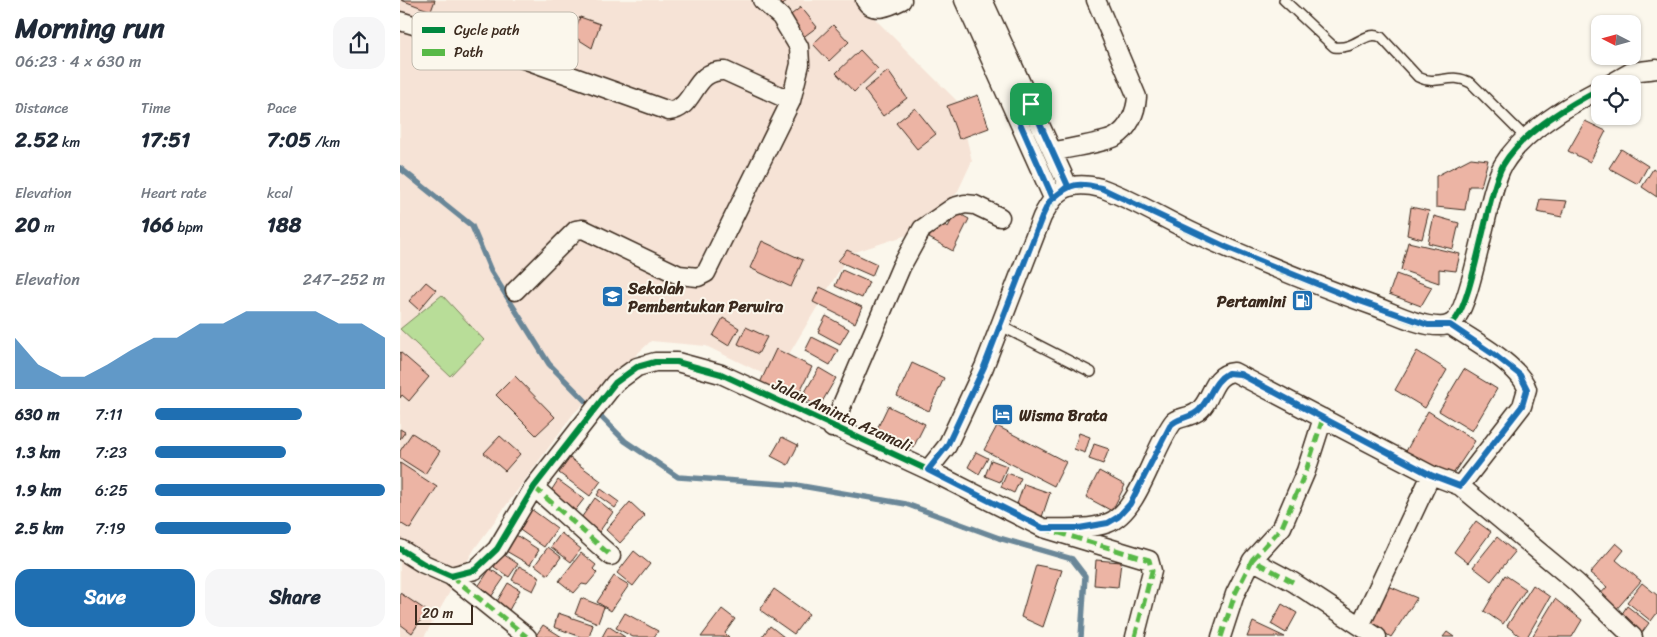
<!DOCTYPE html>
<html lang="en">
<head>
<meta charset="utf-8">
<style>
	:root { --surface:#fff; --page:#f6f6f7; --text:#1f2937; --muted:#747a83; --accent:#1f6fb2 }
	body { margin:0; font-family:Sriracha,sans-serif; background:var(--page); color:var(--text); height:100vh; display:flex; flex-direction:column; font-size:19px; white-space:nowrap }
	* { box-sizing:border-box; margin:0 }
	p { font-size:16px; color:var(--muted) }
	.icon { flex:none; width:28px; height:28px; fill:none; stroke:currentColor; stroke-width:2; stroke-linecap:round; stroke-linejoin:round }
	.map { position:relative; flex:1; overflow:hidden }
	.side { display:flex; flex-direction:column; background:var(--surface); width:400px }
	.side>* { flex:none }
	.needle { width:32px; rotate:276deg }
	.buttons { position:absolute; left:1191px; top:15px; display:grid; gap:10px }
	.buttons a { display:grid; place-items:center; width:50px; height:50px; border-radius:10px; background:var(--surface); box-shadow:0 1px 4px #0004; font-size:25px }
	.scale { position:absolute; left:15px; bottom:12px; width:58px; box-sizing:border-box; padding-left:5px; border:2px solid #3b2a1e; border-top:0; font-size:14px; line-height:18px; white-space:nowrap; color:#3b2a1e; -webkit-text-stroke:4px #fbf7ec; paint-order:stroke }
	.pin { position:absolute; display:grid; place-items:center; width:42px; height:42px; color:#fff; margin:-21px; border-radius:10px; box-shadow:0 2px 8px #0006 }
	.round { display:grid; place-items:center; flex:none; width:52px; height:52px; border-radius:15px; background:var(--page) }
	.headline { display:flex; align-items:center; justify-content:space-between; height:85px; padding:0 15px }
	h1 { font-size:28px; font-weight:700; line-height:38px }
	.metrics { display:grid; grid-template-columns:repeat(3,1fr); gap:8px; height:85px; padding:5px 15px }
	.metrics div { display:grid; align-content:center }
	.metrics b { font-size:21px; font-weight:700 }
	.metrics small { font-size:14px; font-weight:400 }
	.metrics p { font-size:14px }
	.chart { height:140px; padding:10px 15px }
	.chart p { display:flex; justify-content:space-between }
	.chart svg { width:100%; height:90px; margin-top:5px; fill:var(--accent); opacity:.7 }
	.button { display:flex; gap:10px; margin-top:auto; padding:10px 15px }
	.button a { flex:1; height:58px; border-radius:15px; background:var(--accent); color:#fff; font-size:20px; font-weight:700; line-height:58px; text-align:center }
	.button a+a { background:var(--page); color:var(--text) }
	ul { padding:0 15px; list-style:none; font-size:16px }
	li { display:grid; grid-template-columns:80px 60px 1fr; align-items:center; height:38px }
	li i { height:12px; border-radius:6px; background:var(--accent) }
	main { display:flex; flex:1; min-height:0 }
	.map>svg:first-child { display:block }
	.built { fill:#f6e3d6 }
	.green { fill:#b8dd98; stroke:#7a845b }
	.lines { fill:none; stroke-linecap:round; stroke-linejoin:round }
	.stream { stroke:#6a8798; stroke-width:5.5 }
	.building { fill:#ecb4a4; stroke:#3b2a1e }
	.service-casing { stroke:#3b2a1e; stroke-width:12 }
	.minor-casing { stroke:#3b2a1e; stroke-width:21 }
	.service { stroke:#fbf7ec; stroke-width:9 }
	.minor { stroke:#fbf7ec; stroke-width:18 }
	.quiet { stroke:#58b947; stroke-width:5; stroke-dasharray:10 5; stroke-linecap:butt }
	.cycleway-casing { stroke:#fbf7ec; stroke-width:9 }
	.cycleway { stroke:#00873e; stroke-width:6 }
	.route-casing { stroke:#fff; stroke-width:10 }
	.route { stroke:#1f6fb2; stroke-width:6 }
	.labels { text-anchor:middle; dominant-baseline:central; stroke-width:4; stroke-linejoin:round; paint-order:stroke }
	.poi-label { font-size:16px; font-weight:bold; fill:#3b2a1e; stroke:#fbf7ec; text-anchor:start }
	.street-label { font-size:16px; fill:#3b2a1e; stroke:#fbf7ec }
	.key { fill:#fbf7ec; stroke:#c1baae; stroke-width:1 }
	.key-label { font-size:14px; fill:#3b2a1e }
</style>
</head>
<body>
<main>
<section class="side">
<div class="headline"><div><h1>Morning run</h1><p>06:23 · 4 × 630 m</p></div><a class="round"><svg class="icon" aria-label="share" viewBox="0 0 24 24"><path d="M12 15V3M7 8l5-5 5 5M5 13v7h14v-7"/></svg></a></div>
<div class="metrics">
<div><p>Distance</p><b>2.52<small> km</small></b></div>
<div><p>Time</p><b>17:51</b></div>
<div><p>Pace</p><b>7:05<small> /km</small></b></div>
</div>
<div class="metrics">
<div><p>Elevation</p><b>20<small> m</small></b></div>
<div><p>Heart rate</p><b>166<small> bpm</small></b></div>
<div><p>kcal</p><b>188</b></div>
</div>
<div class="chart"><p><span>Elevation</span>247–252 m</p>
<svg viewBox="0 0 160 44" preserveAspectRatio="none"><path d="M0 44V19L10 32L20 38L30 38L40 32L50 25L60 19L70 19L80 12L90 12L100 6L110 6L120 6L130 6L140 12L150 12L160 19V44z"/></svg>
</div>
<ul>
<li><b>630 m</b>7:11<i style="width:64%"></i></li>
<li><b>1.3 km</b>7:23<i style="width:57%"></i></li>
<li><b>1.9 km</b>6:25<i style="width:100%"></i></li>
<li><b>2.5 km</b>7:19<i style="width:59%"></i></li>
</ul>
<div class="button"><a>Save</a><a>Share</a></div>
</section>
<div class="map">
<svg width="1257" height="637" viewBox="0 0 1257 637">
	<rect width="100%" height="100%" fill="#fbf7ec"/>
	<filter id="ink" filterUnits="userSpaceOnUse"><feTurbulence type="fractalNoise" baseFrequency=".02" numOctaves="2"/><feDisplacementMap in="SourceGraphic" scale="10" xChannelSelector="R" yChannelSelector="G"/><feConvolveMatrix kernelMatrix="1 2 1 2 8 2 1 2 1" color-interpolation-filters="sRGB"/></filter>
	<g filter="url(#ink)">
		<path class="built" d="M0 0H456L558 102 572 161 557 193 507 235 449 254 374 379 306 346 251 341 174 413 75 548 24 637H0Z"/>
		<path class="green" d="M42 295 84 340 50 376 0 329Z"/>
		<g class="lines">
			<path class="stream" d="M0 168 72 226 91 271 149 364 225 441 278 477 396 485 506 504 599 538 672 559 685 576 681 637"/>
		</g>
		<path class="building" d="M1 0H35L31 11Z
			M376 0H387L383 5Z
			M401 7 417 27 402 38 387 18Z
			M180 17 200 24 192 48 173 36Z
			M433 25 449 42 429 61 413 44Z
			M460 50 478 69 454 92 436 73Z
			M488 71 507 98 483 116 464 90Z
			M578 95 589 128 559 139 547 106Z
			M515 108 536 134 517 149 496 123Z
			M1185 121 1206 131 1190 162 1168 151Z
			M1221 149 1248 166 1238 184 1209 168Z
			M1071 158 1088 160 1081 186H1069L1065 210 1036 207V176Z
			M1253 169 1257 172V197L1242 187Z
			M1140 199 1167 201 1162 217 1137 212Z
			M1011 207 1029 211 1022 239 1007 235Z
			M556 212 569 219 553 251 529 238 537 221 548 227Z
			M1034 216 1059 223 1053 249 1028 243Z
			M362 241 403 260 391 287 350 268Z
			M1008 242 1060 254 1056 271 1039 269V283L1001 270Z
			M447 250 477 264 472 276 438 261Z
			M442 270 469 282 462 298 435 286Z
			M996 274 1032 287 1021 306 989 294Z
			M26 282 36 290 19 310 9 301Z
			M420 287 462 307 455 323 413 302Z
			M426 316 449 329 440 344 418 332Z
			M323 318 339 328 329 346 313 336Z
			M346 327 367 337 358 354 338 344Z
			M412 337 438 350 430 365 405 351Z
			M376 349 412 367 395 401 360 383Z
			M1017 351 1047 370 1025 408 995 390Z
			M0 352 29 377 9 401 2 395 0 398Z
			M512 363 544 378 529 411 497 396Z
			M419 368 436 378 419 407 402 397Z
			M1064 369 1097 389 1072 431 1039 411Z
			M115 376 155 417 136 435 96 395Z
			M488 406 525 424 513 448 477 429Z
			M1028 411 1075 441 1051 477 1004 455Z
			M597 426 666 462 654 486 584 450Z
			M0 429 5 432 0 439Z
			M12 433 40 451 25 474 0 458V451Z
			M679 433 690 437 685 453 674 449Z
			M100 436 120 454 105 471 84 453Z
			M382 437 398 445 388 465 371 456Z
			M694 444 709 449 703 464 689 459Z
			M576 452 588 458 579 474 568 467Z
			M170 458 201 481 190 496 159 473Z
			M591 460 607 466 600 482 585 476Z
			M0 463 37 487 10 529 0 523Z
			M699 471 725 485 712 511 686 497Z
			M607 473 621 478 614 493 601 487Z
			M158 480 184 499 174 512 149 494Z
			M624 484 650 493 642 517 616 507Z
			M201 489 219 502 215 508 197 495Z
			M195 498 213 512 197 535 179 521Z
			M230 502 245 516 220 543 206 530Z
			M131 509 157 528 144 547 117 528Z
			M1076 521 1091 532 1068 563 1054 552Z
			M161 533 181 549 171 562 151 547Z
			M116 535 139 550 130 565 106 551Z
			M1097 537 1115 552 1091 581 1073 567Z
			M1216 543 1224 550 1216 560 1241 581 1214 612 1197 598 1207 587 1190 573Z
			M148 547 161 557 148 575 135 565Z
			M234 551 250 564 233 586 217 573Z
			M181 553 196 565 193 569 197 573 187 585 182 584 174 593 159 581Z
			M103 554 118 564 109 577 94 567Z
			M696 560 721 562 718 587 694 585Z
			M636 565 662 570 643 627 621 617Z
			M119 566 140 577 133 591 112 580Z
			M90 569 104 578 89 600 75 591Z
			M1105 575 1126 589 1103 624 1084 611Z
			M214 576 229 585 211 611 197 602Z
			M108 583 120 590 108 612 95 605Z
			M1242 583 1257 595V613L1251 621 1227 602Z
			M986 585 1017 598 991 637 969 623Z
			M1133 585 1150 597 1127 637H1121L1107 626Z
			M374 589 409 614 394 634 360 610Z
			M0 593 27 611 12 633 0 624Z
			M181 598 204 607 198 623 175 614Z
			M1155 599 1182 620 1172 637H1132Z
			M882 604 897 613 886 633 871 624Z
			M1227 606 1249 623 1241 634 1220 617Z
			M322 609 335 619 325 633 329 637H301Z
			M158 613 193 625 189 637H181L154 627Z
			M225 613 258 631 254 637H233L216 628Z
			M853 622 885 637H847Z
			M143 625 162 637H135Z
			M208 626 225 637H202Z
			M370 626 384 637H362Z
			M1047 632 1054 637H1043Z"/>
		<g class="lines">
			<defs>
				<path id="service" d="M884 0 934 47C957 50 964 30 981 37L1018 77C1038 87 1050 71 1071 83L1126 138
					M601 326 691 372"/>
				<path id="minor" d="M465 0C473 14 490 6 502 0
					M564 0 653 198
					M583 0 668 186
					M0 21 104 52 269 111C296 109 292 69 325 71L391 101
					M1210 84 1231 72 1257 69
					M653 152C666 148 705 143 715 137 729 129 736 112 737 97L696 0
					M115 291 176 230 183 229 279 275 298 277 306 273 391 101 400 64 399 47 381 17 362 0
					M1050 325C1071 339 1120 365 1127 389L1122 406 1060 486
					M432 428 501 267 522 229 554 207 565 204 575 205 600 217
					M528 470 643 528 749 560 752 571 735 637
					M134 487 211 556
					M643 528C664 528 688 530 708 523 740 511 753 447 774 421 781 417 790 417 797 412 813 402 810 374 834 372L1031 475 1060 486 1177 583 1233 637
					M0 549 24 564 51 576 75 570 97 549 134 487 215 383 237 367 255 362H277L321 374 528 470 547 446 584 367 642 217C656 189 669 180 701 188 734 200 764 219 796 234 854 260 914 285 974 306 992 312 1010 322 1028 325 1034 326 1045 327 1050 324 1072 315 1086 194 1103 165 1122 133 1167 106 1200 89
					M852 560 882 527 906 471 923 418
					M51 576 127 637
					M821 637 835 594 852 560 893 582 960 626
					M977 637 960 626 1031 475"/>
			</defs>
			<use href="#service" class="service-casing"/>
			<use href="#minor" class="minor-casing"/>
			<use href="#service" class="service"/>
			<use href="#minor" class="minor"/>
			<path class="quiet" d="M134 487 211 556
				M643 528 749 560 752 571 735 637
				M852 560 882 527 906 471 923 418
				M51 576 127 637
				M821 637 835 594 852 560 893 582"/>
			<defs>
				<path id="cycleway" d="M0 549 24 564 51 576 75 570 97 549 134 487 215 383 237 367 255 362H277L321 374 528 470 547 446 584 367 642 217C656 189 669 180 701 188 734 200 764 219 796 234 854 260 914 285 974 306 992 312 1010 322 1028 325 1034 326 1045 327 1050 324 1072 315 1086 194 1103 165 1122 133 1167 106 1200 89"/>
			</defs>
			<use href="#cycleway" class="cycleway-casing"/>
			<use href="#cycleway" class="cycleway"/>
		</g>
	</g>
	<g class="lines" filter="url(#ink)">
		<defs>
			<path id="route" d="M631 104 668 186 649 202 642 217 584 367 547 446 528 470 643 528H679L708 523 718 517 730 504 770 426C778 416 792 419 800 409 811 397 813 381 828 373L840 374 1031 475 1060 486 1122 406 1127 389 1120 375 1096 356 1050 325H1028L954 299 826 247 701 188C678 182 672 183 653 198L615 112 631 104"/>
		</defs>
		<use href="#route" class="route-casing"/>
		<use href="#route" class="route"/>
	</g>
	<defs>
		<symbol id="university-square" viewBox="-11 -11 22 22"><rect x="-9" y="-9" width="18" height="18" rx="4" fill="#1f6fb2" stroke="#fbf7ec"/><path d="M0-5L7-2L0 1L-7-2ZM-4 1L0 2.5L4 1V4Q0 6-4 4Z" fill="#fff"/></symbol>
		<symbol id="fuel-square" viewBox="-11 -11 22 22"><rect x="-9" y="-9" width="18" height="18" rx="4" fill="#1f6fb2" stroke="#fbf7ec"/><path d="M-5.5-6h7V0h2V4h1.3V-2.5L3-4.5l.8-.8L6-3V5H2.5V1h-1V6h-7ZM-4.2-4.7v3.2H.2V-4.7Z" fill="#fff"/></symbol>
		<symbol id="hotel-square" viewBox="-11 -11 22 22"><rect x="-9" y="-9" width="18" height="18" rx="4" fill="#1f6fb2" stroke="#fbf7ec"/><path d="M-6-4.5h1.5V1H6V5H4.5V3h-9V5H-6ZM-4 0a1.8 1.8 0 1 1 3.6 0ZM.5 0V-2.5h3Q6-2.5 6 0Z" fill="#fff"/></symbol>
	</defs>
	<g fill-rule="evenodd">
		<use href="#university-square" x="200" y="284" width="25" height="25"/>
		<use href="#fuel-square" x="890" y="288" width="25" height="25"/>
		<use href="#hotel-square" x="590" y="402" width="25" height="25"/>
	</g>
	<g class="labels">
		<g class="poi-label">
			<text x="228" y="288">Sekolah<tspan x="228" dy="18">Pembentukan Perwira</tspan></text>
			<text x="886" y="301" text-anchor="end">Pertamini</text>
			<text x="619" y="415">Wisma Brata</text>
		</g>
		<g class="street-label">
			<text transform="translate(442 415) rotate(25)">Jalan Aminta Azamali</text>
		</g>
	</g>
	<rect x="12" y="12" width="166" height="58" rx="8" class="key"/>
	<rect x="22" y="27" width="23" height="6" fill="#00873e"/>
	<rect x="22" y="49" width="23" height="7" fill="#58b947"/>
	<g class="key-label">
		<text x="54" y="35">Cycle path</text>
		<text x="54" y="57">Path</text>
	</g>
</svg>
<div class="buttons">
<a><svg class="needle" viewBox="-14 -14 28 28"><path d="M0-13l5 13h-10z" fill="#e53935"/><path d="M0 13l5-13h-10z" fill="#747a83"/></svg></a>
<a><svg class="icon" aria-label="locate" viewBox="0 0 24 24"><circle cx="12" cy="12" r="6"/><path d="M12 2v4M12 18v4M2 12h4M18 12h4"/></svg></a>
</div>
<div class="scale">20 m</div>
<div class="pin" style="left:631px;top:104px;background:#1e9e55"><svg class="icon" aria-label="arrive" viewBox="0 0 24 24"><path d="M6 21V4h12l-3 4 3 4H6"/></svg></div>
</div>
</main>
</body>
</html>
